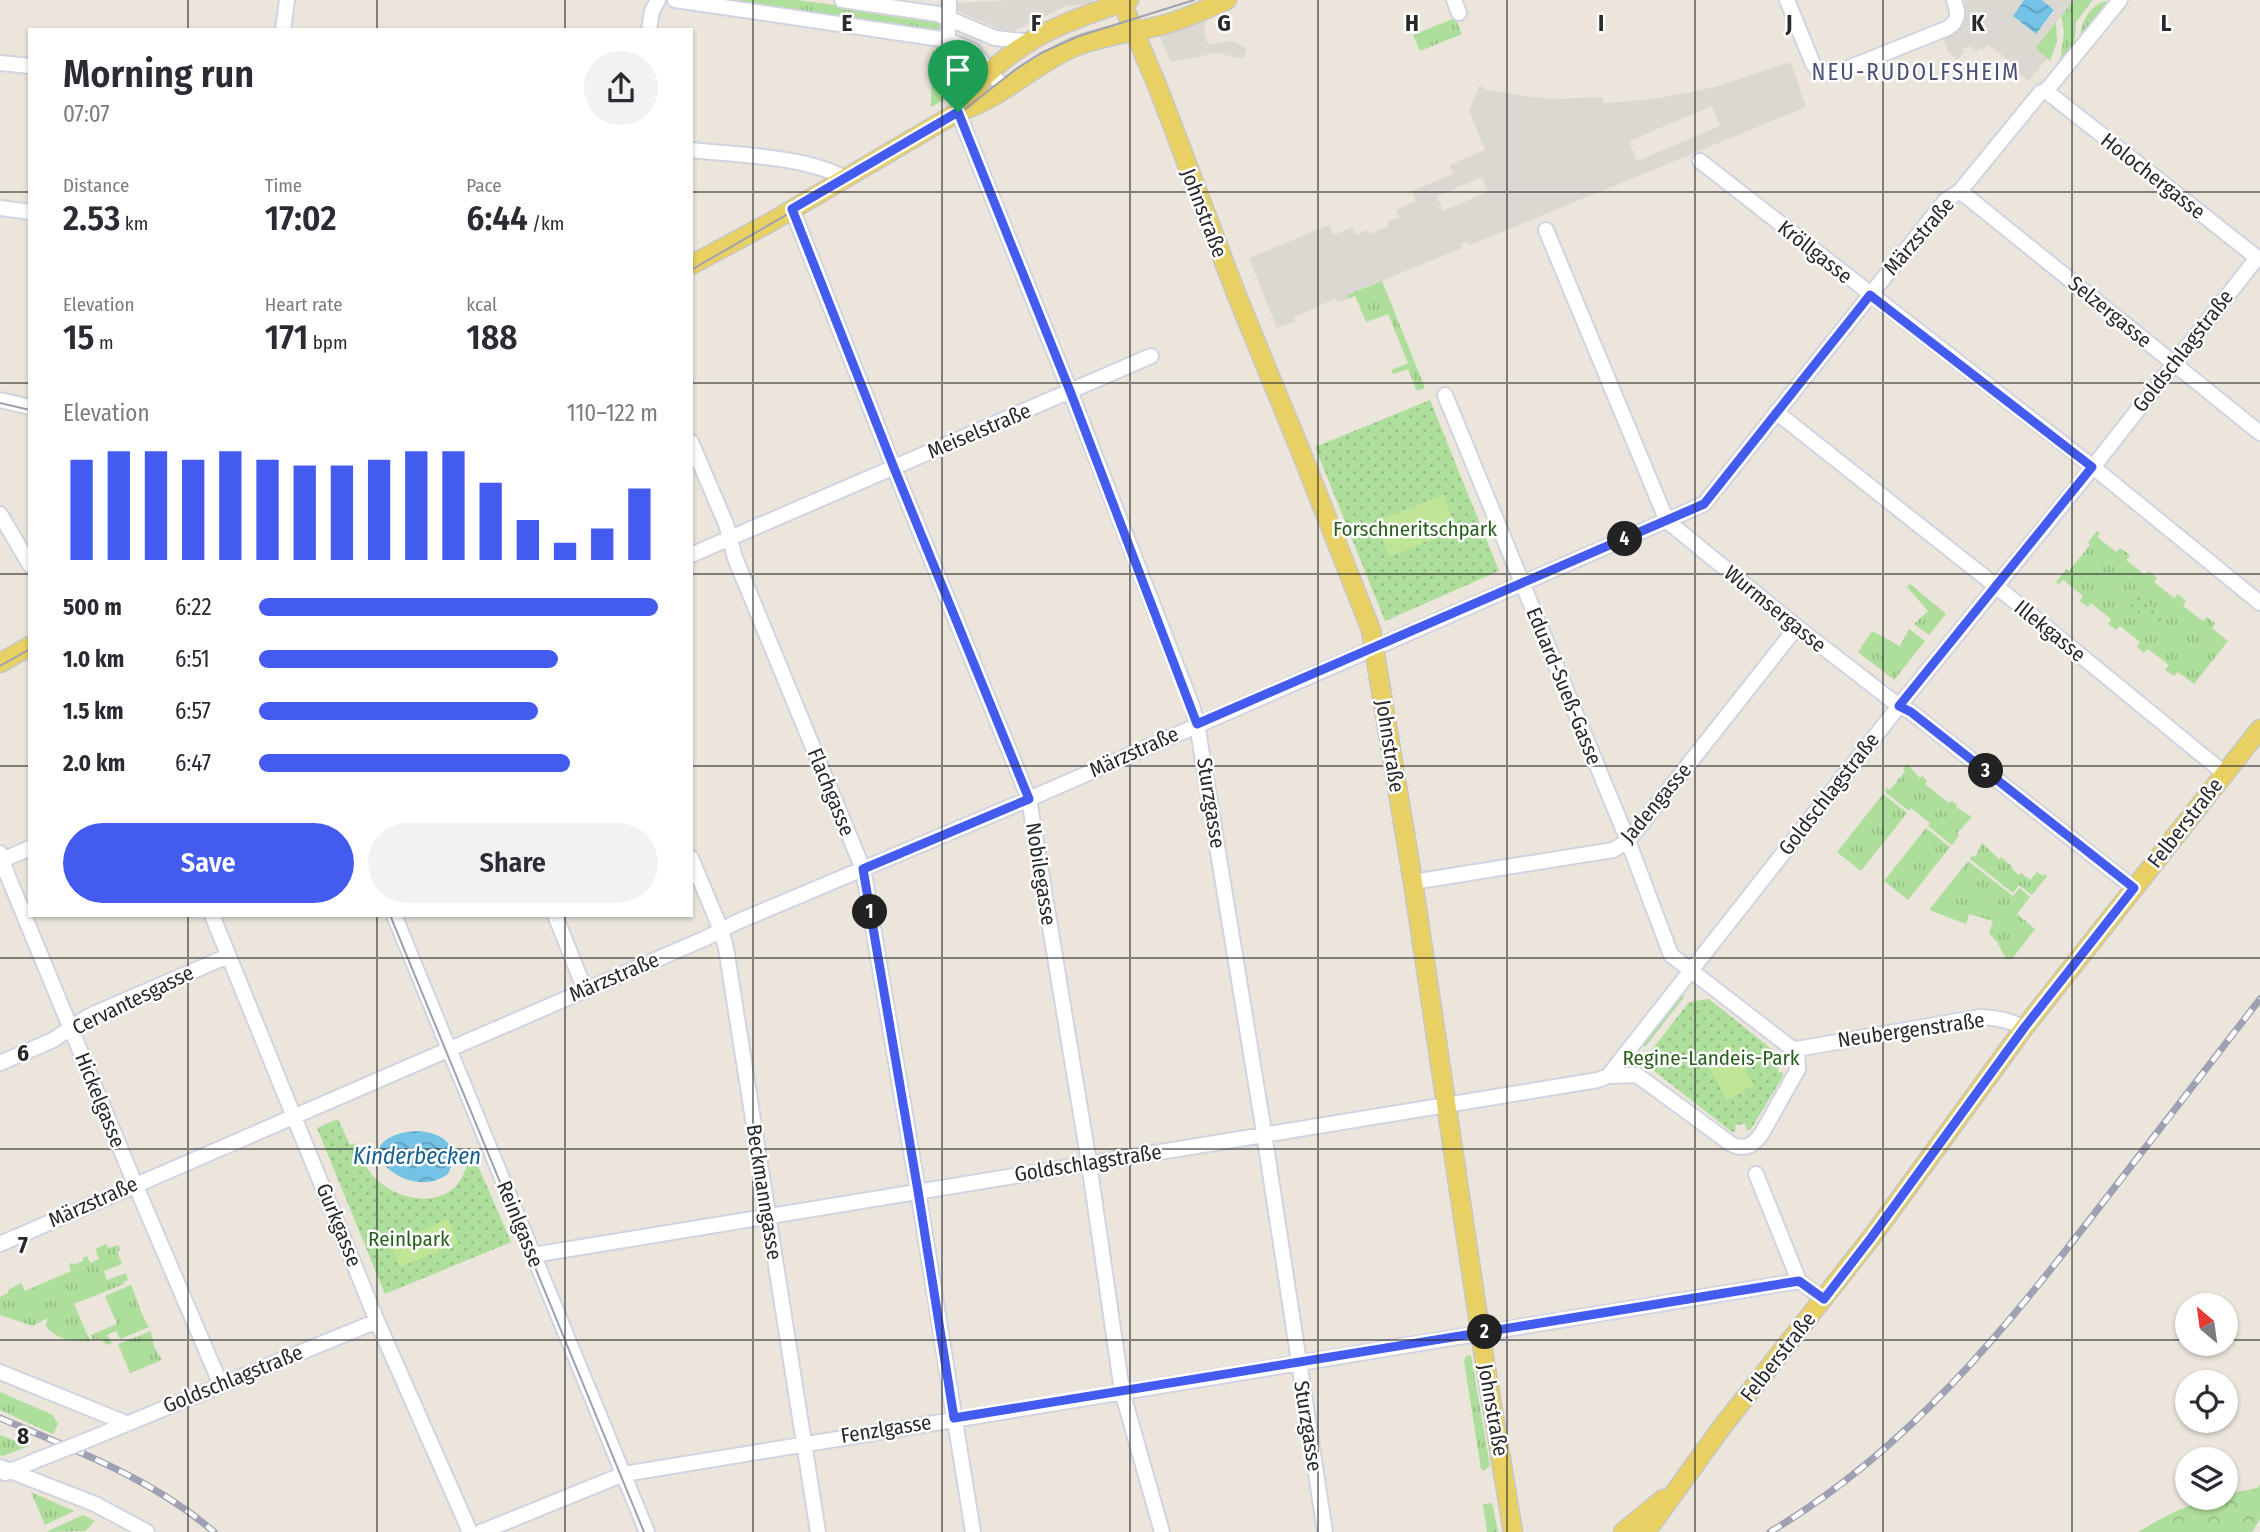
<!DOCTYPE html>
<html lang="en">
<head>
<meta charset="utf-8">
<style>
	:root { --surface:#fff; --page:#f2f2f3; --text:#2b2b33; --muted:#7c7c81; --accent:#445bef }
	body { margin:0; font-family:"Fira Sans Condensed",sans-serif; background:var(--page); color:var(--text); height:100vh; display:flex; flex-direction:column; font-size:26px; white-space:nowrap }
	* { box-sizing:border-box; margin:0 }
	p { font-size:23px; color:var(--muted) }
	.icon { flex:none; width:38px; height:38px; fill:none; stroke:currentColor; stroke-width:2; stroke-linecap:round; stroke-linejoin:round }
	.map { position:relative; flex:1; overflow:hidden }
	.panel { position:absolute; left:28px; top:28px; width:665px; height:889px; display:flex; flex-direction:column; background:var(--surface); border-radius:0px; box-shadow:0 2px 5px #0004 }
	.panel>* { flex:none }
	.needle { width:46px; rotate:331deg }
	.buttons { position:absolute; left:2175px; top:1293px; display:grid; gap:14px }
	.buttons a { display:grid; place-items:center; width:63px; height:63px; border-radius:50%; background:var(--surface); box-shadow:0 2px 5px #0004; font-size:35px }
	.pin { position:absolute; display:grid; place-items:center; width:60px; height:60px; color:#fff; margin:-72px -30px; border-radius:50% 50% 50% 0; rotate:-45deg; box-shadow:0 0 7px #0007 }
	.pin .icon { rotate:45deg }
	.km { position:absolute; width:35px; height:35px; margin:-18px; border-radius:50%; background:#222; color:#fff; font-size:19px; line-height:35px; text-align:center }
	.round { display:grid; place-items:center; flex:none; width:74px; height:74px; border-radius:37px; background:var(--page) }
	.overview { display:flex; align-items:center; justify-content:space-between; height:119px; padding:0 35px }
	h1 { font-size:38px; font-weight:600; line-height:52px }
	.metrics { display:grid; grid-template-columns:repeat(3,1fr); gap:10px; height:119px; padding:7px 35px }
	.metrics div { display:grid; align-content:center }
	.metrics b { font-size:35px; font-weight:600 }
	.metrics small { font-size:19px; font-weight:400 }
	.metrics p { font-size:19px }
	.chart { height:196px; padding:14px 35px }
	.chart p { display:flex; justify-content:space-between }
	.chart svg { width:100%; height:126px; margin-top:7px; stroke:var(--accent); stroke-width:6 }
	.button { display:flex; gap:14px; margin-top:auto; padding:14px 35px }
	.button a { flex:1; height:80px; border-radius:42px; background:var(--accent); color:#fff; font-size:28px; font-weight:600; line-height:80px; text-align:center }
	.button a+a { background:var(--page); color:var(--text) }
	ul { padding:0 35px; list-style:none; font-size:23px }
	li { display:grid; grid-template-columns:112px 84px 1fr; align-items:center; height:52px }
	li i { height:18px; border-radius:9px; background:var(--accent) }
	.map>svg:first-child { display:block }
	.grass { fill:url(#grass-tufts) }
	.forest { fill:url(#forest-crowns) }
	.park { fill:url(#park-dots) }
	.pitch { fill:#c0e597 }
	.plaza { fill:#dbd8d2; fill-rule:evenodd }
	.water { fill:url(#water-waves) }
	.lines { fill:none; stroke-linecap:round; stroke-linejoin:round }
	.minor-casing { stroke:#d1d3e1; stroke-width:18 }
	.major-casing { stroke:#c7c7c7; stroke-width:21 }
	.minor { stroke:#fff; stroke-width:14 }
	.major { stroke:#e8d063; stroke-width:18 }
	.tram { stroke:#9fa1b2; stroke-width:2 }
	.rail-casing { stroke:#9fa1b2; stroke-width:7 }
	.rail { stroke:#fff; stroke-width:4.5; stroke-dasharray:13; stroke-linecap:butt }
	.minor-bridge-casing { stroke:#d1d3e1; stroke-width:18; stroke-linecap:butt }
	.minor-bridge { stroke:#fff; stroke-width:14 }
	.route-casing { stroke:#fff; stroke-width:14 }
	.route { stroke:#445bef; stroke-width:9 }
	.grid { fill:none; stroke:#292929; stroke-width:2; stroke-opacity:0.55 }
	.labels { text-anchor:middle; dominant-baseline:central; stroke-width:5; stroke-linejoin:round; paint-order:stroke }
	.street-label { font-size:21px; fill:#292929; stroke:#fff }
	.park-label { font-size:21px; fill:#28611e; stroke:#fff }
	.neighbourhood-label { font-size:23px; letter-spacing:2px; fill:#4c5277; stroke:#fff }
	.water-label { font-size:23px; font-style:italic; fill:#156091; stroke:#fff }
	.grid-label { font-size:23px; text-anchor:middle; font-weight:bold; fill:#292929; stroke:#fff; stroke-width:5; stroke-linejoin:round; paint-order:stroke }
</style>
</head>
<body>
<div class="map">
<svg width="2260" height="1532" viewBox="0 0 2260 1532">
	<defs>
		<pattern id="grass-tufts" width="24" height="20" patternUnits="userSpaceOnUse" patternTransform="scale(1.75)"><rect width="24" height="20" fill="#aede9b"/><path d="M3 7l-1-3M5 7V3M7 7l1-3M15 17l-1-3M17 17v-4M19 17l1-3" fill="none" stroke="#96be86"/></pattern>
		<pattern id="forest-crowns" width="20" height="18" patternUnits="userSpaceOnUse" patternTransform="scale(1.75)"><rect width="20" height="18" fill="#aede9b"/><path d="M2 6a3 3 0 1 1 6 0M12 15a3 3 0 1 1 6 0" fill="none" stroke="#96be86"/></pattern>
		<pattern id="park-dots" width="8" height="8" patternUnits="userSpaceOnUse" patternTransform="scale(1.75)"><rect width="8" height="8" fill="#aede9b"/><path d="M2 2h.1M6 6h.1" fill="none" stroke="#96be86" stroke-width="1.8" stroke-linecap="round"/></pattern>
		<pattern id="water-waves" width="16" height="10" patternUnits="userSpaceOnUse" patternTransform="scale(1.75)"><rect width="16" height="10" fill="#74c3e7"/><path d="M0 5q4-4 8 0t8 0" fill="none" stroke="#5f9ebb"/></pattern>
	</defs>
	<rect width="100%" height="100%" fill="#ebe5dc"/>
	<path class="grass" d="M703 0H796L941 19 940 32Z
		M2074 0H2093L2076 22 2074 48 2060 63 2064 32 2061 16Z
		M2107 1 2109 4 2083 37 2081 36C2080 22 2092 3 2107 1Z
		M1455 18 1462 34 1420 51 1413 35Z
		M2056 22 2057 42 2050 61 2035 48Z
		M932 51 958 54 963 81 944 100 931 107Z
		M1382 281 1425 388 1417 391 1408 369 1393 374 1391 370 1408 363 1388 314 1366 322 1355 296 1348 299 1346 295Z
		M2097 531 2100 533 2097 537 2116 552 2120 548 2130 555 2126 560 2145 575 2149 571 2157 578 2154 582 2174 598 2178 594 2186 601 2183 606 2203 621 2207 617 2215 623 2212 628 2228 641 2194 684 2178 672 2174 676 2165 670 2169 665 2148 649 2144 653 2137 647 2140 642 2120 626 2116 630 2108 624 2111 619 2091 603 2087 607 2080 601 2083 596 2063 580 2059 584 2056 582 2066 569 2069 571 2090 545 2088 542Z
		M1910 584 1946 614 1929 635 1914 624 1928 611 1907 587Z
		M1909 629 1925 641 1894 680 1858 652 1872 631 1900 646Z
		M1907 764 1920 778 1922 776 1927 780 1925 784 1949 803 1952 801 1957 805 1956 807 1972 817 1957 833 1959 835 1952 845 1928 826 1930 823 1911 808 1909 811 1885 792 1887 788 1890 790 1905 771 1903 769Z
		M1883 794 1907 813 1861 871 1837 852Z
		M1926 828 1950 847 1908 900 1884 881Z
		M1982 843 1999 859 2001 857 2013 867 2012 869 2019 875 2021 873 2030 880 2037 872 2043 876 2045 874 2047 876 2032 895 2019 885 2013 893 1970 859 1972 856 1975 857Z
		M1968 861 2013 896 2020 888 2030 897 2017 914 2035 929 2012 959H2006L1997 942 1989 933 1993 921 1969 914 1966 924 1929 910Z
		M1680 994 1684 997 1645 1047 1641 1044Z
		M106 1244 108 1248 119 1245 120 1250 117 1252 122 1264 104 1271 107 1280 126 1273 128 1280 123 1282 124 1284 74 1304 90 1341C76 1342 54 1339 46 1326L47 1318 33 1326 0 1315V1297L8 1293V1290L21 1283 25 1291 71 1271 69 1264 72 1263 73 1265 83 1261V1258L87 1256 90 1263 99 1259 95 1249Z
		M131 1285C138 1300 140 1314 149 1327L120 1339 116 1331 107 1335 112 1343 107 1345 101 1339 93 1340 91 1335 117 1324 105 1296Z
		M151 1331 154 1347 162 1360 130 1373 118 1344Z
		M1471 1355 1490 1466 1484 1471 1481 1469 1464 1361 1466 1356Z
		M0 1392 53 1415 58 1424 53 1434 0 1410Z
		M0 1435 29 1446 3 1456 0 1455Z
		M31 1492 74 1511 45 1525Z
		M1492 1503 1498 1532H1487L1483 1504Z
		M83 1515 95 1521 85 1531 46 1532Z"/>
	<path class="forest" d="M2260 1484V1519L2252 1532H2138C2164 1517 2196 1498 2226 1498V1494L2258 1488Z"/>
	<path class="park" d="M1430 400 1499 571 1385 621 1315 447Z
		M2138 596 2164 617 2156 627 2130 606Z
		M1709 999 1785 1060V1062H1779L1778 1072 1783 1073V1076L1751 1129 1747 1130 1745 1124 1735 1125 1736 1131 1732 1132 1653 1070 1651 1051 1689 1002Z
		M338 1119 350 1145 356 1143C361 1154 365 1168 374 1177 393 1198 433 1208 455 1187 464 1178 467 1164 472 1152L511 1242 385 1294 317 1128Z"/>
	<path class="pitch" d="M1443 495 1457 529 1389 557 1375 522Z
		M1731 1045 1754 1085 1727 1101 1705 1060Z
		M448 1219 458 1243 400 1267 388 1238 406 1230 409 1236Z"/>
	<path class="plaza" d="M1012 0H1093L1094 3 1067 6 1009 33 957 11 956 3Z
		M1966 0H2024L2013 16 2036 34 2054 12 2053 9 2042 0H2074L2035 48 2047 58 2029 81 2020 74 2015 81 2006 74 2008 70 2005 68 2010 61 1987 44 1983 50 1980 48 1977 52 1969 46 1967 48 1965 47 1963 49 1965 51 1957 60 1955 59 1956 56 1953 57 1948 51 1942 36 1962 2Z
		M1207 12 1204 33 1208 44 1233 41 1247 49 1243 59 1217 53 1171 62 1160 37Z
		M1791 62 1806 107 1470 245 1467 241 1460 244 1462 248 1347 295 1348 299 1338 303 1335 299 1294 317 1295 321 1277 328 1249 258 1329 225 1333 235 1353 227 1356 235 1367 230 1370 234 1389 226 1387 222 1399 217 1396 210 1416 201 1412 191 1453 174 1449 165 1485 150 1469 110 1480 85 1487 90 1525 96 1550 99 1603 97V103L1620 102 1660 98 1715 87ZM1712 106 1720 126 1637 161 1629 141ZM1482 177 1488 192 1443 211 1437 196Z"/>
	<path class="water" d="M2024 0H2042L2054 10 2036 34 2013 16Z
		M418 1131C445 1133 461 1147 448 1174 426 1190 396 1181 380 1160V1146C389 1134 403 1132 418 1131Z"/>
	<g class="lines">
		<defs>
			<path id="minor" d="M675 0 948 40 972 50 1004 88
				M842 0 938 14 995 38 1032 42
				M1454 0 1459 13
				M1787 0 1813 64 1819 71 1833 74 1948 28C1960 20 1958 12 1954 0
				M283 30 287 0
				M649 30 652 11 658 0
				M948 40 949 0
				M0 63 30 66
				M2046 91 2260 260
				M958 112 1070 391 1192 706 1197 724 1262 1120 1325 1532
				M691 150C737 155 805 156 845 178
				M1700 161 2093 467 2260 603
				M1960 191 2260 433
				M0 208 30 212
				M792 209 894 468 1029 799 1089 1163 1122 1391 1162 1532
				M1546 230 1667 521 1797 627 1899 706 1911 712 2134 888
				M1445 395 1628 841 1671 955 1790 1047 1797 1049
				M0 400 30 407
				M1776 412 1996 586 2224 773
				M691 442 726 524 735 558 863 869 918 1191 973 1532
				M0 514 30 565
				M691 555 1151 356
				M0 853 7 874 135 1184 221 1385
				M691 858 721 930 726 948 818 1532
				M0 861 30 848
				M1413 882 1613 850 1628 841 1797 627
				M212 915 377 1321 470 1532
				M394 915 647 1532
				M555 915 585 990
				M1797 1049 1980 1017C1997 1018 2010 1020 2024 1028
				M0 1063 53 1040 89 1016 228 956
				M1608 1076 1899 706 2093 467 2257 258
				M1756 1174 1799 1281 1824 1299
				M0 1244 706 938 737 922 1029 799 1704 504 1945 201 1960 191 2041 92 2046 91 2120 0
				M533 1255 1598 1080 1608 1076 1637 1075 1731 1144C1745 1151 1754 1145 1762 1133L1798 1069 1797 1049
				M0 1372 126 1423
				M90 1439 377 1321
				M0 1467 95 1504 147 1532
				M5 1473 37 1460
				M481 1532 624 1474 1799 1281"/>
			<path id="major" d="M1121 0 1159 90 1237 296 1299 447 1371 630 1413 882 1484 1357 1513 1532
				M958 112C977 75 1024 41 1062 25 1084 15 1107 8 1129 0
				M691 265 771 222 958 112C1000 99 1032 66 1072 48 1102 35 1135 33 1166 24 1187 18 1207 9 1227 0
				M0 663 30 646
				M1623 1532 1663 1499
				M1646 1532 1722 1427 1871 1238 2024 1028 2260 729"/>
		</defs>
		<use href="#minor" class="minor-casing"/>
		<use href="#major" class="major-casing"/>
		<use href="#minor" class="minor"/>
		<use href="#major" class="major"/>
		<path class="tram" d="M691 270 954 118 1016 69 1041 53 1079 36 1194 0
			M0 403 30 410
			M0 666 30 649
			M390 915 644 1532"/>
		<defs>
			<path id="rail" d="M0 1418C74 1450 152 1478 214 1532
				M1770 1532C1908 1450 2004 1331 2101 1205 2154 1137 2207 1068 2260 999"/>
		</defs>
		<use href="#rail" class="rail-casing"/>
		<use href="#rail" class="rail"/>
		<defs>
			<path id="minor-bridge" d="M37 1460 90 1439"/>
		</defs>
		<use href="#minor-bridge" class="minor-bridge-casing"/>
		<use href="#minor-bridge" class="minor-bridge"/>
	</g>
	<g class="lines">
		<defs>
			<path id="route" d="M958 112 1070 391 1197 724 1704 504 1870 295 2092 467 1899 706 1911 712 2134 888 2024 1028 1871 1238 1824 1299 1799 1281 954 1418 918 1191 863 869 1029 799 894 468 792 209Z"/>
		</defs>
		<use href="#route" class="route-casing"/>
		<use href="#route" class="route"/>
	</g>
	<path class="grid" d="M188 0V30M377 0V30M565 0V30M753 0V1532M942 0V1532M1130 0V1532M1318 0V1532M1507 0V1532M1695 0V1532M1883 0V1532M2072 0V1532M0 192H30M691 192H2260M0 383H30M691 383H2260M0 574H30M691 574H2260M0 766H30M691 766H2260M188 915V1532M377 915V1532M565 915V1532M0 958H2260M0 1149H2260M0 1340H2188M2226 1340H2260"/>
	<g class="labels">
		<g class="street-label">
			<text transform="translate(2153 176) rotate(38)">Holochergasse</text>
			<text transform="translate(1204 213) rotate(69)">Johnstraße</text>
			<text transform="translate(1919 236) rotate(-49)">Märzstraße</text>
			<text transform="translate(1815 252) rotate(38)">Kröllgasse</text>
			<text transform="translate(2110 312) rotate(39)">Selzergasse</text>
			<text transform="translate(2183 351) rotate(-52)">Goldschlagstraße</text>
			<text transform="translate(979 431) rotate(-23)">Meiselstraße</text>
			<text transform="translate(1775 609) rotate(39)">Wurmsergasse</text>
			<text transform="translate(2050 631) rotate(39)">Illekgasse</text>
			<text transform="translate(1564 686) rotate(68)">Eduard-Sueß-Gasse</text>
			<text transform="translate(1390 746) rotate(81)">Johnstraße</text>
			<text transform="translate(1134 752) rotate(-24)">Märzstraße</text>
			<text transform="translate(831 792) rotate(68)">Flachgasse</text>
			<text transform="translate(1829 794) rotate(-52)">Goldschlagstraße</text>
			<text transform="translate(1211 803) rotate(81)">Sturzgasse</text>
			<text transform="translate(1656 803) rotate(-50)">Jadengasse</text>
			<text transform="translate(2185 823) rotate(-52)">Felberstraße</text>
			<text transform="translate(1041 874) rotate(81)">Nobilegasse</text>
			<text transform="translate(614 977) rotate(-23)">Märzstraße</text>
			<text transform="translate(133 1000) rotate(-26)">Cervantesgasse</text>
			<text transform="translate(1911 1030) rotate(-8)">Neubergenstraße</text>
			<text transform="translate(100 1100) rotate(68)">Hickelgasse</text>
			<text transform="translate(1088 1163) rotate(-9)">Goldschlagstraße</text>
			<text transform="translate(764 1192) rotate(81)">Beckmanngasse</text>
			<text transform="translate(93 1202) rotate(-24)">Märzstraße</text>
			<text transform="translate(520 1224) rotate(68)">Reinlgasse</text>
			<text transform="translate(339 1225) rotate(68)">Gurkgasse</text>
			<text transform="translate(1778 1357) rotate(-52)">Felberstraße</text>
			<text transform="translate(233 1379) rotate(-22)">Goldschlagstraße</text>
			<text transform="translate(1493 1410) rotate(80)">Johnstraße</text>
			<text transform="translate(1308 1426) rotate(81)">Sturzgasse</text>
			<text transform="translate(886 1429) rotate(-9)">Fenzlgasse</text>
		</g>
		<g class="park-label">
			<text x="1415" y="529">Forschneritschpark</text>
			<text x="1711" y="1058">Regine-Landeis-Park</text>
			<text x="409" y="1239">Reinlpark</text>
		</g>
		<g class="neighbourhood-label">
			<text x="1916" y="72">NEU-RUDOLFSHEIM</text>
		</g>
		<g class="water-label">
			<text x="417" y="1156">Kinderbecken</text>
		</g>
	</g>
	<g class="grid-label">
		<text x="847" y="31">E</text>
		<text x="1036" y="31">F</text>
		<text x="1224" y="31">G</text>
		<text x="1412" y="31">H</text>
		<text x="1601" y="31">I</text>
		<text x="1789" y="31">J</text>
		<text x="1978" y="31">K</text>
		<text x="2166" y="31">L</text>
		<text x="23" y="1061">6</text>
		<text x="23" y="1253">7</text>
		<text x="23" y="1444">8</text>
	</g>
</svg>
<div class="buttons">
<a><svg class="needle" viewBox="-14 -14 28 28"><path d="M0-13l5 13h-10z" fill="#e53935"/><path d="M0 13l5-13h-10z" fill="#7c7c81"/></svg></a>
<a><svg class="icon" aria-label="locate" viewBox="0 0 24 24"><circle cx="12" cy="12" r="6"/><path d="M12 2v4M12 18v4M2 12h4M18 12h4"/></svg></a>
<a><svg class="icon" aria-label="layers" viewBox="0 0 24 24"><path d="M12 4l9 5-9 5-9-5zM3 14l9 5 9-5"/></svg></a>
</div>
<div class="pin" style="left:958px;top:112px;background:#1e9e55"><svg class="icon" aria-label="arrive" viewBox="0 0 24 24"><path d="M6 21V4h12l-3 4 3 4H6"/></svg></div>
<b class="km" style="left:870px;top:912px">1</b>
<b class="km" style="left:1485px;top:1332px">2</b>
<b class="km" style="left:1986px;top:771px">3</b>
<b class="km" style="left:1625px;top:539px">4</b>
<section class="panel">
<div class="overview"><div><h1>Morning run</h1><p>07:07</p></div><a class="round"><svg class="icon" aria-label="share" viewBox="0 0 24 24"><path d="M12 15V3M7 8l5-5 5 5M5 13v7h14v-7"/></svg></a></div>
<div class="metrics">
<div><p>Distance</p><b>2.53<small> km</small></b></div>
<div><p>Time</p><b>17:02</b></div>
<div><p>Pace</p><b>6:44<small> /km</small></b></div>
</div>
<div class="metrics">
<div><p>Elevation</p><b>15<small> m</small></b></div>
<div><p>Heart rate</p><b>171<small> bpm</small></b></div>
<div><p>kcal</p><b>188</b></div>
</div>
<div class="chart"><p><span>Elevation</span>110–122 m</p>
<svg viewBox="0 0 160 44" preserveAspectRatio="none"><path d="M5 44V9M15 44V6M25 44V6M35 44V9M45 44V6M55 44V9M65 44V11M75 44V11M85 44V9M95 44V6M105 44V6M115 44V17M125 44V30M135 44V38M145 44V33M155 44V19"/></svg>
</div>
<ul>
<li><b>500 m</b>6:22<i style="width:100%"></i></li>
<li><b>1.0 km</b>6:51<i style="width:75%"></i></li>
<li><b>1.5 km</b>6:57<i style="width:70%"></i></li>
<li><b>2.0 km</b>6:47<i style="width:78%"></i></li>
</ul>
<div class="button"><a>Save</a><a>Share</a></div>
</section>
</div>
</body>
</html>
